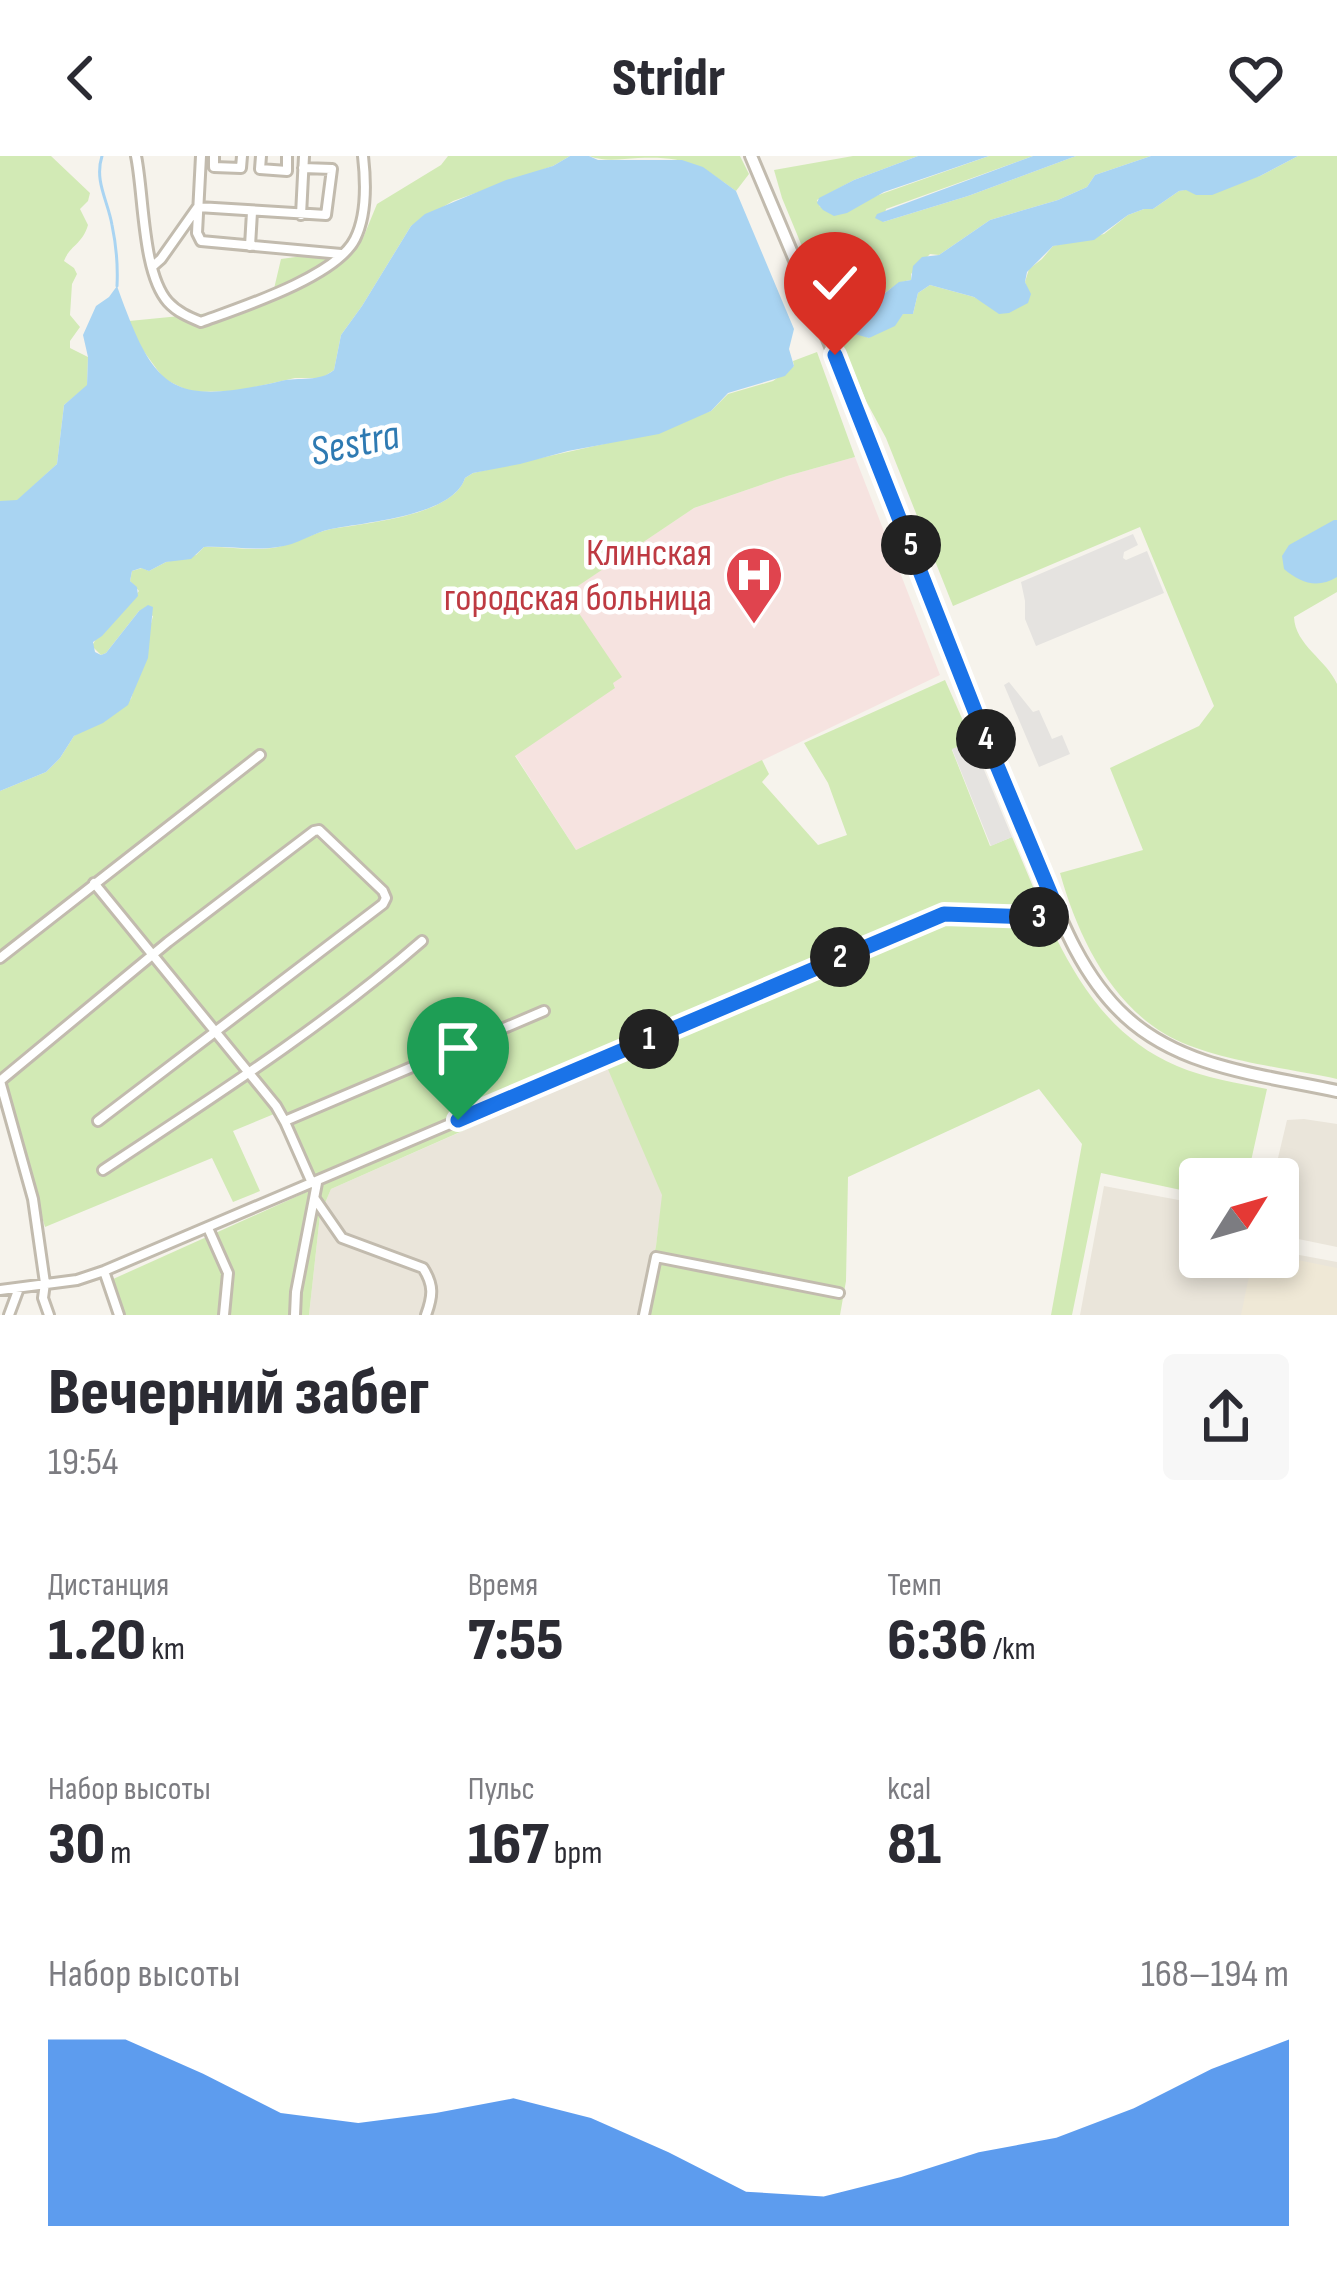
<!DOCTYPE html>
<html lang="ru">
<head>
<meta charset="utf-8">
<style>
	:root { --surface:#fff; --page:#f7f7f7; --text:#2b2b33; --muted:#7c7c81; --accent:#1a73e8 }
	body { margin:0; font-family:"Sofia Sans Condensed",sans-serif; background:var(--page); color:var(--text); height:100vh; display:flex; flex-direction:column; font-size:45px; white-space:nowrap }
	* { box-sizing:border-box; margin:0 }
	p { font-size:39px; color:var(--muted) }
	.icon { flex:none; width:66px; height:66px; fill:none; stroke:currentColor; stroke-width:2; stroke-linecap:round; stroke-linejoin:round }
	.map { position:relative; height:1159px; overflow:hidden }
	.panel { display:flex; flex-direction:column; background:var(--surface); flex:1 }
	.panel>* { flex:none }
	.needle { width:78px; rotate:53deg }
	.tools { position:absolute; left:1179px; top:1002px; display:grid; gap:24px }
	.tools a { display:grid; place-items:center; width:120px; height:120px; border-radius:12px; background:var(--surface); box-shadow:0 6px 18px #0003; font-size:60px }
	.pin { position:absolute; display:grid; place-items:center; width:102px; height:102px; color:#fff; margin:-123px -51px; border-radius:50% 50% 50% 0; rotate:-45deg; box-shadow:0 0 12px #0007 }
	.pin .icon { rotate:45deg }
	.km { position:absolute; width:60px; height:60px; margin:-30px; border-radius:50%; background:#222; color:#fff; font-size:33px; line-height:60px; text-align:center }
	.round { display:grid; place-items:center; flex:none; width:126px; height:126px; border-radius:12px; background:var(--page) }
	.summary { display:flex; align-items:center; justify-content:space-between; height:204px; padding:0 48px }
	h1 { font-size:66px; font-weight:800; line-height:90px }
	.stats { display:grid; grid-template-columns:repeat(3,1fr); gap:18px; height:204px; padding:12px 48px }
	.stats div { display:grid; align-content:center }
	.stats b { font-size:60px; font-weight:800 }
	.stats small { font-size:33px; font-weight:400 }
	.stats p { font-size:33px }
	.chart { height:336px; padding:24px 48px }
	.chart p { display:flex; justify-content:space-between }
	.chart svg { width:100%; height:216px; margin-top:12px; fill:var(--accent); opacity:.7 }
	header { display:flex; justify-content:space-between; align-items:center; height:156px; padding:0 48px; background:var(--surface); font-size:54px; font-weight:800 }
	.map>svg:first-child { display:block }
	.residential { fill:#eae5da }
	.education { fill:#efe8d6 }
	.medical { fill:#f6e3e0 }
	.green { fill:#d2eab5 }
	.parking { fill:#e5e3e0 }
	.water { fill:#a9d4f2 }
	.lines { fill:none; stroke-linecap:round; stroke-linejoin:round }
	.stream { stroke:#a9d4f2; stroke-width:3 }
	.minor-casing { stroke:#c2bbae; stroke-width:14 }
	.tertiary-casing { stroke:#c2bbae; stroke-width:16 }
	.minor { stroke:#fff; stroke-width:8 }
	.tertiary { stroke:#fff; stroke-width:10 }
	.route-casing { stroke:#fff; stroke-width:24 }
	.route { stroke:#1a73e8; stroke-width:15 }
	.labels { text-anchor:middle; dominant-baseline:central; stroke-width:9; stroke-linejoin:round; paint-order:stroke }
	.health-label { font-size:39px; fill:#be3a42; stroke:#fff; text-anchor:end }
	.water-label { font-size:42px; font-style:italic; fill:#2e7ab2; stroke:#fff }
</style>
</head>
<body>
<header><svg class="icon" aria-label="back" viewBox="0 0 24 24"><path d="M15 5l-7 7 7 7"/></svg>Stridr<svg class="icon" aria-label="heart" viewBox="0 0 24 24"><path d="M12 20l-8-8c-3-5 5-10 8-4 3-6 11-1 8 4z"/></svg></header>
<div class="map">
<svg width="1337" height="1159" viewBox="0 0 1337 1159">
	<rect width="100%" height="100%" fill="#f6f3ec"/>
	<path class="residential" d="M608 911 663 1039 656 1090 640 1159H309L320 1059 331 1033Z
		M1304 963 1337 968V1091L1279 1079 1278 1076V1023H1273L1287 964Z
		M1104 1030 1200 1048V1101H1278V1095L1337 1106V1159H1080Z"/>
	<path class="education" d="M1278 1100 1337 1112V1159H1241L1253 1101Z"/>
	<path class="medical" d="M855 301 940 519 576 694 515 599 615 531 565 438 694 352 787 320Z"/>
	<path class="green" d="M0 0H51L90 37 88 45 80 53 88 69C82 89 70 89 64 105L74 112 77 118 72 128 70 159 80 171 70 185V192L88 201 87 230 64 249 57 308 17 345H0Z
		M448 0H570L553 10 453 45 411 70 362 150 341 179 334 214 322 222H295L238 235 191 236 164 223 137 186 129 165 221 156 273 137 281 103 346 94 363 82 377 48 441 9Z
		M589 0H740L749 18 736 35C699 8 685 0 638 2 621 3 604 6 589 0Z
		M853 0H918L854 24 817 44 820 51 870 42 989 0H1033L886 53 883 66 968 40 1076 0H1151L1095 19 1087 31 1058 44 990 64 939 99 930 98 911 118V124C895 126 890 135 877 142 869 147 860 149 851 155L850 163 857 177 869 182 903 158H913L918 137 930 129 974 141 981 145 1027 132 1025 126 1029 113 1042 103 1053 90 1104 78 1128 59 1144 53H1153L1179 35 1260 20 1298 0H1337V436L1294 461C1295 489 1327 504 1337 528V923C1287 912 1209 904 1165 878 1109 845 1077 778 1060 717L1143 694 1110 612 1199 570 1214 550 1140 371 953 450 886 282 866 245 782 42 774 14Z
		M817 196 855 301 787 320 694 352 566 438 622 521 613 527 615 532 515 600 576 694 762 604 769 618 762 626 818 689 847 679 828 627 804 587 945 524 972 585 952 594 990 690 1012 681C1050 768 1082 870 1177 910 1205 922 1237 927 1267 933L1247 1023H1200V1038L1101 1017 1072 1159H1051L1082 988 1039 933 848 1021 846 1125 840 1159H640L656 1090 662 1039 607 911 331 1033 320 1059 309 1159H115L102 1128 311 1034 317 1025 274 958 233 975 260 1035 233 1046 212 1002 45 1071 0 920V635L46 616 60 602 74 580 131 543 153 460 139 455 106 497 101 499 92 490 97 481 139 435 130 425 132 415 142 412 149 415 166 406 196 399 204 391C229 390 254 396 278 391 296 387 313 377 331 373 366 367 453 360 465 322L473 317 608 287 711 255 728 238 773 225 794 210 793 205Z"/>
	<path class="parking" d="M1133 378 1138 389 1124 396 1123 402 1126 404 1147 395 1164 437 1036 490 1025 463V445L1021 426Z
		M1009 526 1033 556 1039 554 1052 583 1062 579 1070 598 1039 611 1004 529Z
		M972 585 1012 681 991 690 952 593Z"/>
	<path class="water" d="M570 0H589L598 4H682L703 11 736 35 794 173 789 193 794 210 785 220 728 237 711 255 659 278 568 295 520 308 473 317 465 322C453 360 366 366 331 373 312 377 297 389 278 391 253 395 230 390 204 391L191 403 166 406 149 415 141 412 132 415 130 425 137 431 138 440 102 480 93 486 95 496 101 499 106 497 139 455 148 449 153 451 148 502 128 549 103 567 74 580 60 602 46 616 0 635V345L17 344 57 308 64 249 87 229 88 201 83 179 96 150 109 141 117 130C154 233 169 251 281 225 299 221 320 226 334 214L341 179 362 150 411 70 425 58 506 24 553 10Z
		M918 0H989L884 36 847 57 834 60 823 54 817 47 819 42 854 24Z
		M1033 0H1076L968 40 883 66 875 62 877 58Z
		M1151 0H1298L1260 20 1212 39H1196L1186 34 1179 35 1153 53H1144L1128 59 1094 84 1053 90 1027 116 1025 126 1031 138 1028 147 1009 157 999 158 974 141 930 129 918 137 913 158H903L895 170 869 182 851 177 848 168 852 152 875 145 899 126 911 124 913 110 922 101 939 99 990 64 1058 44 1087 31 1095 19Z
		M1334 364H1337V421C1317 433 1301 427 1284 413L1282 400 1289 389Z"/>
	<g class="lines">
		<path class="stream" d="M102 0C94 25 108 45 112 69 116 88 118 110 117 130"/>
		<defs>
			<path id="minor" d="M136 0C144 38 142 117 168 146 177 156 189 161 201 166 239 152 336 121 355 83 367 59 366 26 363 0
				M201 0 197 77 201 85 341 98
				M214 0V11L241 12 242 0
				M261 0 260 13 287 15V0
				M198 51 326 59 332 13 303 12
				M301 59 304 0
				M250 90 252 56
				M153 110 161 103 197 52
				M94 727 276 950 285 966 312 1027
				M0 802 260 599
				M0 925 168 786 314 675 319 674 383 735 386 742 383 748 98 965
				M0 925 33 1043 45 1127 43 1142 49 1159
				M285 965 544 855
				M103 1014C213 941 323 871 422 785
				M315 1043 342 1082 423 1112C434 1129 433 1140 426 1159
				M208 1072 228 1117 224 1159
				M104 1115 119 1159
				M0 1134 77 1124 104 1115 944 758 1037 761 1058 756
				M9 1159 19 1132
				M295 1159 296 1136 317 1027
				M644 1159 656 1101 839 1137"/>
			<path id="tertiary" d="M751 0C810 140 870 280 925 422 958 511 992 598 1029 686 1054 746 1076 815 1125 860 1182 913 1264 919 1337 935"/>
		</defs>
		<use href="#minor" class="minor-casing"/>
		<use href="#tertiary" class="tertiary-casing"/>
		<use href="#minor" class="minor"/>
		<use href="#tertiary" class="tertiary"/>
	</g>
	<g class="lines">
		<defs>
			<path id="route" d="M458 964 944 758 1037 761 1058 756 986 583 835 199"/>
		</defs>
		<use href="#route" class="route-casing"/>
		<use href="#route" class="route"/>
	</g>
	<defs>
		<symbol id="hospital-pin" viewBox="-11 -11 22 30"><path d="M0 17L-7.5 6A9.5 9.5 0 1 1 7.5 6Z" fill="#e0444e" stroke="#fff"/><path d="M-5-5h3v3.5h4V-5h3V5h-3V1.5h-4V5h-3Z" fill="#fff"/></symbol>
	</defs>
	<g fill-rule="evenodd">
		<use href="#hospital-pin" x="721" y="386" width="66" height="90"/>
	</g>
	<g class="labels">
		<g class="health-label">
			<text x="712" y="397">Клинская<tspan x="712" dy="45">городская больница</tspan></text>
		</g>
		<g class="water-label">
			<text transform="translate(355 288) rotate(-12)">Sestra</text>
		</g>
	</g>
</svg>
<div class="tools">
<a><svg class="needle" viewBox="-14 -14 28 28"><path d="M0-13l5 13h-10z" fill="#e53935"/><path d="M0 13l5-13h-10z" fill="#7c7c81"/></svg></a>
</div>
<div class="pin" style="left:458px;top:964px;background:#1e9e55"><svg class="icon" aria-label="arrive" viewBox="0 0 24 24"><path d="M6 21V4h12l-3 4 3 4H6"/></svg></div>
<div class="pin" style="left:835px;top:199px;background:#d93025"><svg class="icon" aria-label="check" viewBox="0 0 24 24"><path d="M5 12l5 5 9-10"/></svg></div>
<b class="km" style="left:649px;top:883px">1</b>
<b class="km" style="left:840px;top:801px">2</b>
<b class="km" style="left:1039px;top:761px">3</b>
<b class="km" style="left:986px;top:583px">4</b>
<b class="km" style="left:911px;top:389px">5</b>
</div>
<section class="panel">
<div class="summary"><div><h1>Вечерний забег</h1><p>19:54</p></div><a class="round"><svg class="icon" aria-label="share" viewBox="0 0 24 24"><path d="M12 15V3M7 8l5-5 5 5M5 13v7h14v-7"/></svg></a></div>
<div class="stats">
<div><p>Дистанция</p><b>1.20<small> km</small></b></div>
<div><p>Время</p><b>7:55</b></div>
<div><p>Темп</p><b>6:36<small> /km</small></b></div>
</div>
<div class="stats">
<div><p>Набор высоты</p><b>30<small> m</small></b></div>
<div><p>Пульс</p><b>167<small> bpm</small></b></div>
<div><p>kcal</p><b>81</b></div>
</div>
<div class="chart"><p><span>Набор высоты</span>168–194 m</p>
<svg viewBox="0 0 160 44" preserveAspectRatio="none"><path d="M0 44V6L10 6L20 13L30 21L40 23L50 21L60 18L70 22L80 29L90 37L100 38L110 34L120 29L130 26L140 20L150 12L160 6V44z"/></svg>
</div>
</section>
</body>
</html>
